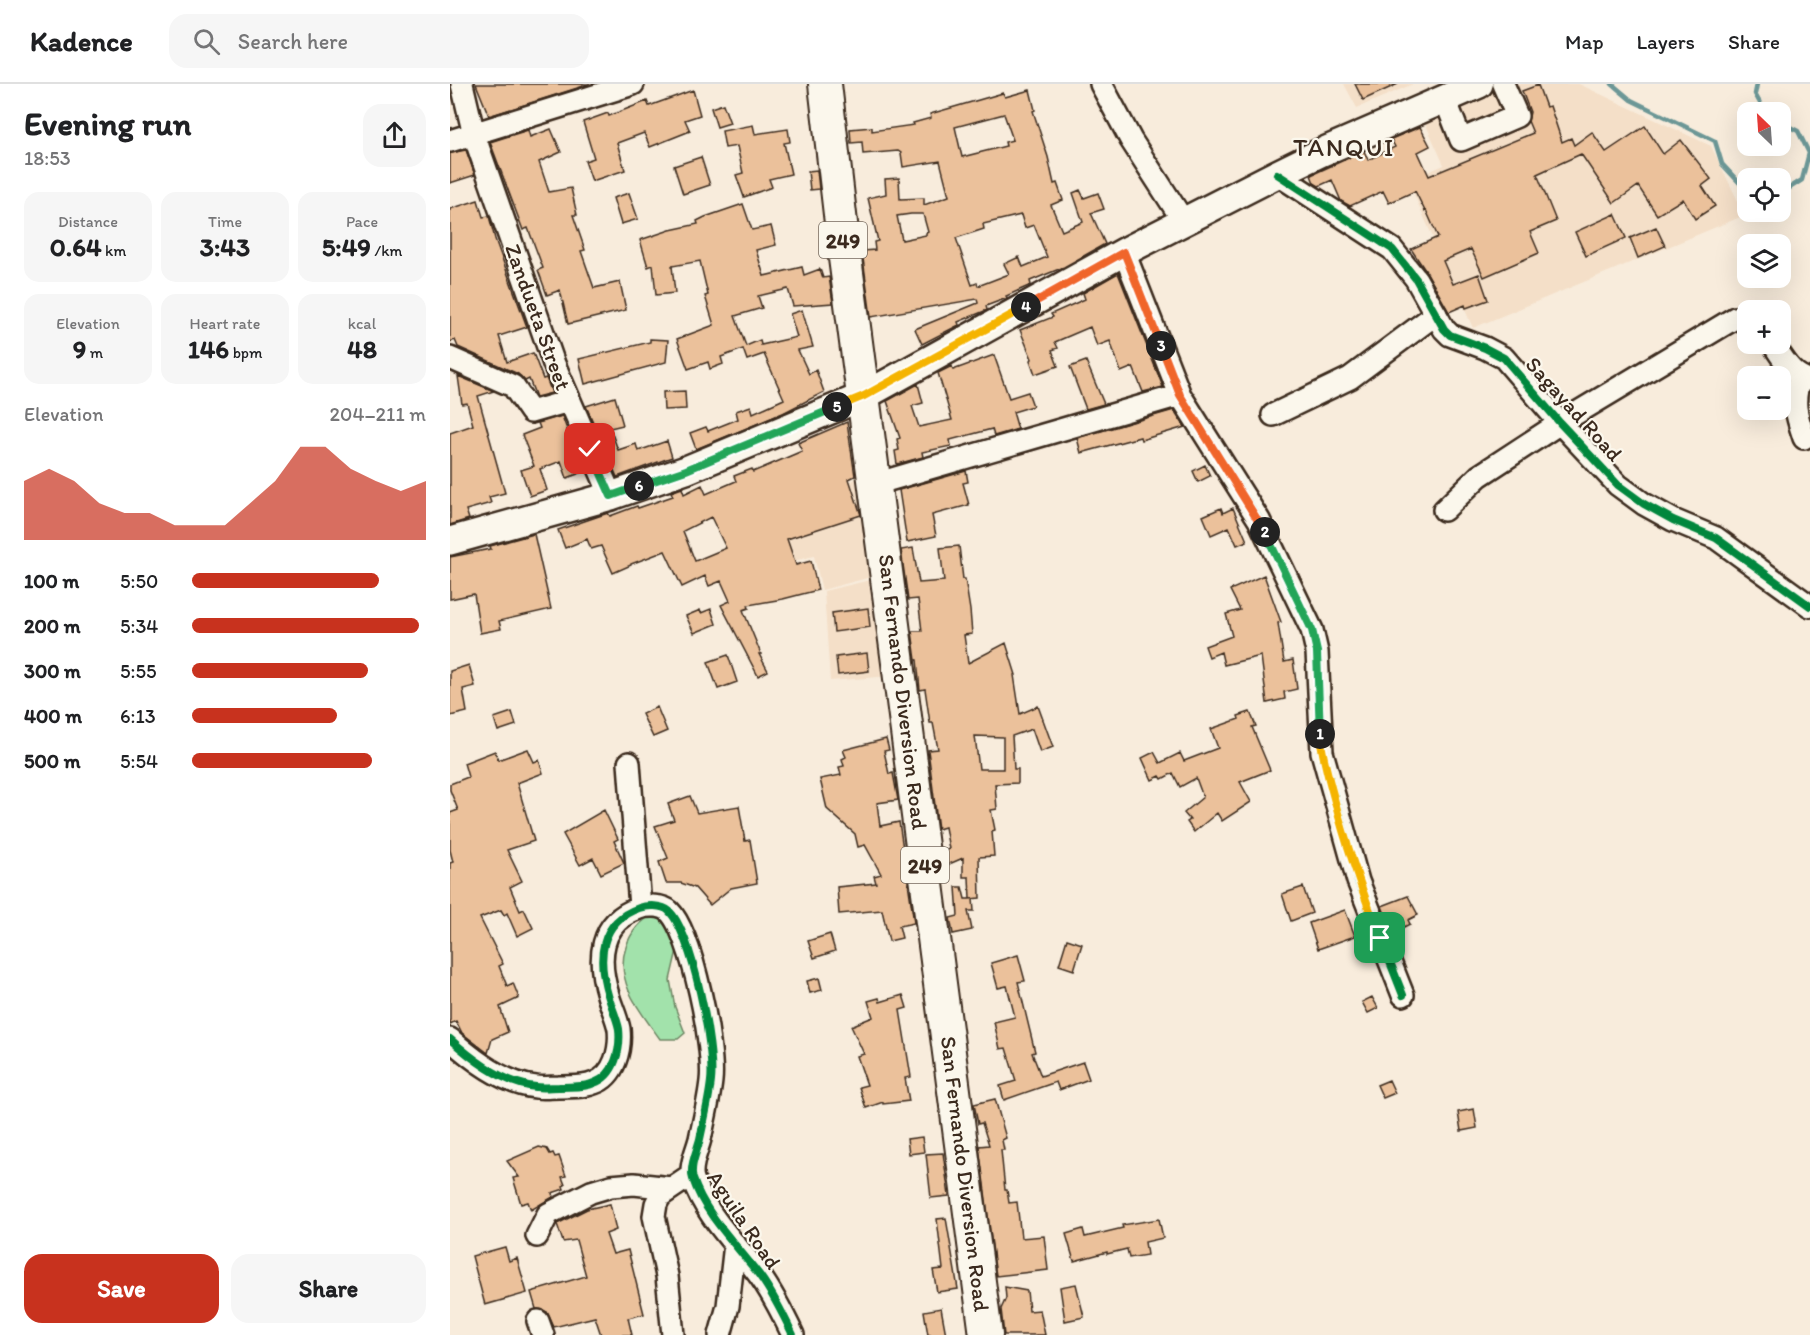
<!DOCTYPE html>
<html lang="en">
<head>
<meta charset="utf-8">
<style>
	:root { --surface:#fff; --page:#f6f6f6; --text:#202124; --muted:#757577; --line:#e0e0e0; --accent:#c8321e }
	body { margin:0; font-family:Itim,sans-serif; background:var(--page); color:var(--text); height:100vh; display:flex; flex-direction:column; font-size:22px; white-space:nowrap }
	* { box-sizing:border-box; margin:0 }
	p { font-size:20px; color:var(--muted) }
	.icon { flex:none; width:33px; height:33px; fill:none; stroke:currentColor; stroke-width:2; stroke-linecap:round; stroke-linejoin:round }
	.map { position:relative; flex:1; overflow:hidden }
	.details { display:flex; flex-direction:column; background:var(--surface); width:450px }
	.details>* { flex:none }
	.needle { width:39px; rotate:335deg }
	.controls { position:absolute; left:1287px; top:18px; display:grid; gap:12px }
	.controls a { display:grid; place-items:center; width:54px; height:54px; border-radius:12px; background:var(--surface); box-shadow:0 6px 24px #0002; font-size:30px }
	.pin { position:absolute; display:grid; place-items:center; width:51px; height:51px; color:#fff; margin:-26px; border-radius:12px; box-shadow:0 3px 9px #0006 }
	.km { position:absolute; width:30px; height:30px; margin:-15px; border-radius:50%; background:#222; color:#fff; font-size:16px; line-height:30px; text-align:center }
	.round { display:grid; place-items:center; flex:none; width:63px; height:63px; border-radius:18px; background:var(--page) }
	.head { display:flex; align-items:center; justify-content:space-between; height:102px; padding:0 24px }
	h1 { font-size:33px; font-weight:800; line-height:45px }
	.stats { display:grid; grid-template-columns:repeat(3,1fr); gap:9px; height:102px; padding:6px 24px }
	.stats div { display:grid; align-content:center; border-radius:15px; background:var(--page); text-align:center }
	.stats b { font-size:26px; font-weight:800 }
	.stats small { font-size:16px; font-weight:400 }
	.stats p { font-size:16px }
	.chart { height:168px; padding:12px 24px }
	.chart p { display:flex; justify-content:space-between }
	.chart svg { width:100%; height:108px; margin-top:6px; fill:var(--accent); opacity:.7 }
	.action { display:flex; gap:12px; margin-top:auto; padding:12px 24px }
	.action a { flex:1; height:69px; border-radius:18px; background:var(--accent); color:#fff; font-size:24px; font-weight:800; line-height:69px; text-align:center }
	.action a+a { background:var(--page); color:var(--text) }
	ul { padding:0 24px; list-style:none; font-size:20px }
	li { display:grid; grid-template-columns:96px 72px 1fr; align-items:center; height:45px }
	li i { height:15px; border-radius:8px; background:var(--accent) }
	header { display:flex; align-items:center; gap:36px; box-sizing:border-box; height:84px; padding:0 30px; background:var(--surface); border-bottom:2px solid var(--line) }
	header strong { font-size:28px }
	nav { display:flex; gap:33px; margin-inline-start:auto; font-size:21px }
	.search { width:420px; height:54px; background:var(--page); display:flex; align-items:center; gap:15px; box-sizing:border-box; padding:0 21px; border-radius:18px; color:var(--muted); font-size:22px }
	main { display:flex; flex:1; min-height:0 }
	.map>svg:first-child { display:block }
	.built { fill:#f4dfc8 }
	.green { fill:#a2e2ab; stroke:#6e8664; stroke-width:1.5 }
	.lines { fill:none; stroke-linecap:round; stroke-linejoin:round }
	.stream { stroke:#6c9796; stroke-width:4.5 }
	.building { fill:#ebc19b; stroke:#3b2a1e; stroke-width:1.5; fill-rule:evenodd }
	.minor-casing { stroke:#3b2a1e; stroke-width:26 }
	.major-casing { stroke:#3b2a1e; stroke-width:32 }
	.highway-casing { stroke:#3b2a1e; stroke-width:36 }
	.minor { stroke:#fbf7ec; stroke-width:21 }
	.major { stroke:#fbf7ec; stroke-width:27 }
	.highway { stroke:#fbf7ec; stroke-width:32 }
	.cycleway-casing { stroke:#fbf7ec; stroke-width:11 }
	.cycleway { stroke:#00873e; stroke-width:8 }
	.split-1-casing { stroke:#fff; stroke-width:12 }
	.split-2-casing { stroke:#fff; stroke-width:12 }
	.split-3-casing { stroke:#fff; stroke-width:12 }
	.split-4-casing { stroke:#fff; stroke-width:12 }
	.split-5-casing { stroke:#fff; stroke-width:12 }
	.split-6-casing { stroke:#fff; stroke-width:12 }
	.split-7-casing { stroke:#fff; stroke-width:12 }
	.split-1 { stroke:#f5b400; stroke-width:8 }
	.split-2 { stroke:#22a559; stroke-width:8 }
	.split-3 { stroke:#f0652b; stroke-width:8 }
	.split-4 { stroke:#f0652b; stroke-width:8 }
	.split-5 { stroke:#f5b400; stroke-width:8 }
	.split-6 { stroke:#22a559; stroke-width:8 }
	.split-7 { stroke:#22a559; stroke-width:8 }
	.labels { text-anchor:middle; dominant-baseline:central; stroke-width:4.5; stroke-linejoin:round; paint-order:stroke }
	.shield { fill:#fbf7ec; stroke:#75685c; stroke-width:1.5 }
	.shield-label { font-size:21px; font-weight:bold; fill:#3b2a1e }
	.street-label { font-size:22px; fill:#3b2a1e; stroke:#fbf7ec }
	.quarter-label { font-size:26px; letter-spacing:1.5px; fill:#3b2a1e; stroke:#fbf7ec }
</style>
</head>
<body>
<header>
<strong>Kadence</strong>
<div class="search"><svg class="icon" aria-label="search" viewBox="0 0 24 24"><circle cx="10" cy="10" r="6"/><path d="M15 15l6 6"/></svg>Search here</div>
<nav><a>Map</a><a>Layers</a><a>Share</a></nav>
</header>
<main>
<section class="details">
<div class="head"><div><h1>Evening run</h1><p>18:53</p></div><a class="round"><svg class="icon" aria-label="share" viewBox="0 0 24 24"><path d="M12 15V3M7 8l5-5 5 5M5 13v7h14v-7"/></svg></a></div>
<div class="stats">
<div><p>Distance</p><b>0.64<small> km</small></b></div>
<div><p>Time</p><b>3:43</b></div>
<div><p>Pace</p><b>5:49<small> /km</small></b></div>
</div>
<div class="stats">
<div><p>Elevation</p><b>9<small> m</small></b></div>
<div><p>Heart rate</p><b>146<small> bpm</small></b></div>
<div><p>kcal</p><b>48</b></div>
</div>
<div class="chart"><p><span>Elevation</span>204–211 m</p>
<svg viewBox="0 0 160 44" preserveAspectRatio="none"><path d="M0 44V20L10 15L20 20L30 29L40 33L50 33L60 38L70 38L80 38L90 29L100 20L110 6L120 6L130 15L140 20L150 24L160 20V44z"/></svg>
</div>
<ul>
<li><b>100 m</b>5:50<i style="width:80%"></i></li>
<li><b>200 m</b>5:34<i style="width:97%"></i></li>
<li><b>300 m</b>5:55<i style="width:75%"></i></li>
<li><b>400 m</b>6:13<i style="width:62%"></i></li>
<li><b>500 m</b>5:54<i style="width:77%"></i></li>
</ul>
<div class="action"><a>Save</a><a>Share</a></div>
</section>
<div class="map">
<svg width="1360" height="1251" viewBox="0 0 1360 1251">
	<rect width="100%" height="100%" fill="#f8ecdc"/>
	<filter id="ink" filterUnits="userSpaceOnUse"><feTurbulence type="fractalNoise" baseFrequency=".0167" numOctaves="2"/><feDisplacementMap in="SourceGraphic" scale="12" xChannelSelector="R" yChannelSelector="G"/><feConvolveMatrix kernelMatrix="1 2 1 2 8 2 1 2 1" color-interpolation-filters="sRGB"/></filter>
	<g filter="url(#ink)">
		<path class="built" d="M894 0H963L907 24Z
			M1046 0H1129L1261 62 1295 131 1023 244 958 97 994 81 972 32Z
			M409 393 421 493 372 506 364 472 319 483 334 432Z
			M429 494 441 592 380 597 374 507Z"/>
		<path class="green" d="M205 829 215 832 228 862 220 896 225 923 235 949 228 955H210C191 928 164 898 176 863 181 847 190 837 205 829Z"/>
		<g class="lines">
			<path class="stream" d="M1162 0 1181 16 1265 57 1272 80 1298 108
				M1307 0 1305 10 1315 28
				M1330 38 1348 47 1359 69 1352 96 1330 110"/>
		</g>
		<path class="building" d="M26 0H140L39 32Z
			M905 0H948L913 16Z
			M1088 1 1096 23 1100 22 1112 58 1121 54 1124 61 1142 48 1156 68 1195 42 1213 70 1231 56 1261 95 1252 102 1265 122 1245 135 1233 115 1207 131 1188 102 1164 119 1131 70 1087 90 1106 137 1080 148 1089 169 1034 193 1021 165 993 177 1003 200 1029 190 1038 216 1016 224 1015 221 999 228 977 189 961 165 988 153 976 126 975 127 965 107 939 119 933 107 900 122 891 117 882 96 869 102 864 99 861 91 914 67 918 76 945 63 941 55 970 43 980 62 968 68 979 92 1083 49 1078 37 1080 28 1072 7Z
			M243 6 250 31 235 36 240 47 200 63 194 49 167 59 175 86 142 97 135 77 144 74 133 38 158 29 159 32 197 17 199 22Z
			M580 6 585 26 583 27 598 73 604 100 607 99 613 116 601 121 612 147 633 138 623 109 630 106 634 114 648 109 654 125 641 129 655 160 614 183 580 197 581 201 556 212 557 214 536 222 537 226 508 238 509 241 472 260 465 245 528 219 527 215 421 233 412 167 425 166 424 158 428 157 418 114 436 110 435 95 449 94 450 115 474 114V121L499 112 490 77 453 83 451 69 448 67 413 70 412 58 401 59 400 45 422 43V47L464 41 463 39 481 34 480 30 553 9 555 13ZM554 30 563 56 555 58 556 62 512 73 505 43ZM461 130H473L478 148 476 149V151L452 156 447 132ZM571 131 575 144 584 141 597 173 573 183 569 173 554 180 559 190 528 202 527 199 522 201 506 154 534 145 533 140Z
			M273 20 280 39 267 43 261 24Z
			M303 41 305 50 338 45 340 58 334 59 341 90 319 95 322 103 294 113 286 91 293 89 287 62 275 64 272 47Z
			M101 45 111 68 89 78 99 108 121 104 127 131H123L135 166 131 167 144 204 170 198 176 226 118 240 110 206 97 211 88 186 93 184 78 144 73 146 40 58 78 46 80 53Z
			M16 66 25 91 0 99V69Z
			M251 73 260 101 233 110 224 82Z
			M367 86 369 105 360 106 358 87Z
			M179 109 188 135 171 140 163 114Z
			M28 116 33 133 39 132 45 155 77 243 49 252 57 278 83 269 93 295 96 294 102 309 86 313 79 295 75 297 68 290 8 263 5 256 0 258V125Z
			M293 120 302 146 321 142 326 161 306 166 314 192 352 183 354 191 370 185 373 194 379 193 383 219 343 222 338 205 308 212 312 224 285 232 296 262 310 256 311 261 347 253 340 230 352 226 363 263 348 266 359 290 366 286 374 308 333 329 246 365 240 349 256 343 258 347 288 335 286 327 301 322 303 329 334 315 314 270 297 276 293 265 271 273 273 280 260 285 258 278 238 285 227 255 264 241 255 212 258 211 250 177 222 182 225 209 206 211 203 181 198 183 190 156 220 146 248 140 247 137 255 133Z
			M1165 130 1176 154 1136 172 1125 148Z
			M1206 143 1215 162 1188 174 1180 154Z
			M668 189 713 303 693 308 683 283 671 288 660 257 647 262 640 243 605 258 608 264 602 266 608 282 585 290 580 276 582 275 570 246 603 233 601 230 635 215 633 209Z
			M200 255 218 256 216 278 135 300 129 275 200 258Z
			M544 271 559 314 578 308 583 322 563 328 568 345 544 352 542 345 500 356 501 362 472 368 473 373 447 380 445 367 449 366 447 355 450 354 437 317 468 300 473 319 462 322 469 343 502 336 488 289 502 282 503 286Z
			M636 277 654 320 636 325 620 283Z
			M8 292 44 307 28 312 55 409 39 413 41 419 16 426 19 435 0 441V349L23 341 17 319 12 320Z
			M235 307 236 325 214 326 213 308Z
			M165 313 173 341 160 344 168 366 186 360 188 367 217 357 222 373 167 393 136 322Z
			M724 326 735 343 691 356 690 353 631 369 627 354Z
			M112 332 127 373 130 372 136 387 117 394 111 377 90 385 97 406 80 412 71 386 84 382 72 351 90 344 88 339Z
			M397 338 405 392 399 395 411 431 337 455 346 481 361 477 368 506 333 515 298 521 299 524 293 526 311 570H309L318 587 308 592 271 521 280 517 271 497 259 502 255 492 232 503 215 467 181 480V481L163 489 151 462 141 465 137 455 115 464 108 446 158 429 160 432 187 422 188 424 223 412 221 408 232 404 234 410 252 401 256 410 286 397 284 392 302 385 303 388 352 367 348 359ZM261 433 276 464 245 477 233 447Z
			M755 381 760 392 748 398 743 387Z
			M516 387 518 398 513 399 519 421 482 431 486 452 457 458 449 406Z
			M771 424 773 429 783 424 797 457 787 461 779 443 761 451 753 432Z
			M84 450 101 525 49 537 51 545 30 549 24 510 0 515V473L41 465 40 462Z
			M509 462 513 495H515L520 526 522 550 514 551 518 579 556 559 566 591H564L570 630 588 622 603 663 590 668 582 645 562 652 564 685H568V699L545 700 547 725 541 726 545 746 542 747 544 772 529 773 530 814 520 815 519 793H513V774L497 781 492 768 499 765 495 743 488 745 478 666 488 665 483 639H480L475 605 470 606 467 576H466L462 547H472L468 515 458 516 451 466 463 464 469 499 494 497 490 464ZM525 652 553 653V685H529Z
			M814 491 831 538 828 539 834 578 843 576 847 605 834 608 835 615 817 619 811 572 774 581 771 568 759 573 755 562 782 552 776 530 790 526 780 506Z
			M418 524 420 543 384 548 382 529Z
			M261 525 266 540 244 549 236 532 250 526 251 529Z
			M417 569 419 587 388 591 386 573Z
			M278 571 287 598 268 605 258 578Z
			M19 581 25 602 13 605 17 628 0 632V587Z
			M207 623 217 647 203 653 192 630Z
			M62 628 66 641 48 647 44 634Z
			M800 628 806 642 802 643 820 686 790 698 801 718 772 737 767 729 744 748 737 738 740 736 734 729 753 713 746 694 730 703 723 689 712 695 710 692 702 696 692 674 704 668 710 679 730 669 734 677 768 664 761 645 789 635 788 632Z
			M436 655 439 666 434 667 439 690 443 689 448 716 427 719 430 742 449 738 464 839 449 842 452 854 439 857 432 826 389 830 387 803 426 799 424 792 431 790 415 761 408 763 405 750 377 725 370 695 391 691 389 683 394 682 392 675 396 673 393 666Z
			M78 665 84 678 89 676 93 689 67 699 84 757 57 766 72 797 60 803 70 827 74 825 83 844 67 852 57 829 54 831 51 826 30 834 53 880 49 882 57 902 63 899 69 914 50 923 58 948 42 955 38 969 12 949 6 937 0 940V779L3 778 0 766V729L8 726 0 706V700L18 693 14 679 45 667 48 676Z
			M240 712 247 729 289 722 295 757 300 756 307 799 281 804 260 821 245 804 231 799H216L209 778 218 774 205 742 224 736 218 720Z
			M154 726 168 755 164 757 174 779 151 790 143 774 130 781 113 750Z
			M506 803H512L515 815H523L524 827H518L522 846 503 850 500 834 508 832Z
			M853 803 862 829 841 837 832 810Z
			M958 812 968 831 958 836 960 840 942 849 932 822Z
			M895 826 905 852 868 865 859 839Z
			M380 850 385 867 364 874 358 857Z
			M617 855 632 860 624 886 609 881Z
			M568 871 575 897 568 898 585 968 582 969 591 992 633 978 639 995 609 1006 606 998 554 1016 550 1002 566 997 556 964 550 965 544 938 565 933 557 902 548 904 541 879Z
			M369 894 372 906 360 909 357 897Z
			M453 911 457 924 450 926 461 993 455 994 459 1017 433 1020V1018L416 1024 409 1003 417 1001 407 972 414 970 401 942 423 933 418 917 429 914 430 918Z
			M922 913 928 924 918 929 912 918Z
			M939 996 945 1009 933 1014 927 1001Z
			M545 1015 556 1054 552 1056 554 1066H551L555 1106H557L559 1119 567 1118 571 1154 594 1152 598 1186 546 1192 529 1062 539 1061 532 1039 528 1040 524 1020Z
			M1024 1025 1027 1044 1011 1047 1008 1028Z
			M472 1053 474 1068 459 1070 457 1055Z
			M89 1063 97 1065 100 1070 103 1069 105 1073 109 1072 116 1092 112 1093 115 1101 113 1102 114 1105 102 1109 103 1113 81 1126 78 1118 71 1120 63 1094 69 1093 57 1077Z
			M493 1069 499 1112 481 1114 476 1070Z
			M160 1120 166 1146 156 1150 163 1170 178 1166 194 1230 178 1234 182 1251H151L145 1233 104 1243 97 1228 86 1225 81 1208 136 1192 126 1156 113 1158 107 1140 137 1125Z
			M496 1134 508 1205 487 1208 483 1186 493 1185 487 1135Z
			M709 1135 713 1154 695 1158 697 1171 679 1174 677 1165 657 1170V1168L624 1177 616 1150 633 1145 635 1153 673 1144 672 1141Z
			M55 1163 59 1177 67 1174 77 1209 35 1221 22 1172Z
			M626 1200 634 1233 615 1237 610 1203Z
			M555 1203 577 1207 579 1227 590 1226 595 1251H554L551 1225 556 1214Z
			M491 1224 496 1251H478L474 1227Z"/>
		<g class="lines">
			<defs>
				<path id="minor" d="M12 0 24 51 104 280 161 412
					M651 0 681 56 734 138
					M995 15 1011 56 1067 32 1053 0
					M0 57 183 0
					M827 90 942 165 966 195 994 245 1000 251 1035 264 1054 274 1110 339 1168 401 1194 420 1223 436 1266 454 1360 522
					M674 168 730 311 809 436 862 546 867 568 872 668 908 797 953 911
					M1323 260C1334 275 1341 292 1360 296
					M0 274 63 302 81 328 119 317
					M1350 294C1342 318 1346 330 1354 354
					M823 331 900 294 986 230
					M425 400 730 311
					M994 426 1029 392 1110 339 1285 234 1298 232
					M179 679 190 823
					M0 955C23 976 54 1000 86 1003 93 1004 101 1003 109 1003 121 1002 133 1004 144 999 165 992 171 965 169 945 167 934 161 922 158 911 147 875 149 838 189 824 197 821 213 821 219 827 242 849 265 965 261 997 259 1016 254 1036 250 1055 247 1067 239 1083 243 1095 255 1131 287 1161 310 1192 323 1210 333 1230 343 1251
					M87 1152 98 1130 141 1108 161 1102 184 1100 221 1104
					M88 1237 93 1251
					M223 1251 217 1192 204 1132 206 1120 210 1112 241 1091
					M270 1251 278 1222 285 1160"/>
				<path id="major" d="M0 457 161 412 236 386 414 312 674 168 827 90 870 69 1029 0"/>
				<path id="highway" d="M375 0 395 174 536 1251"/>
			</defs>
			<use href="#minor" class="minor-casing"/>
			<use href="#major" class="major-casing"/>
			<use href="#highway" class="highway-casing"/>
			<use href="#minor" class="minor"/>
			<use href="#major" class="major"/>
			<use href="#highway" class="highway"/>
			<defs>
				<path id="cycleway" d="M827 90 942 165 966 195 994 245 1000 251 1035 264 1054 274 1110 339 1168 401 1194 420 1223 436 1266 454 1360 522
					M674 168 730 311 809 436 862 546 867 568 872 668 908 797 953 911
					M0 955C23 976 54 1000 86 1003 93 1004 101 1003 109 1003 121 1002 133 1004 144 999 165 992 171 965 169 945 167 934 161 922 158 911 147 875 149 838 189 824 197 821 213 821 219 827 242 849 265 965 261 997 259 1016 254 1036 250 1055 247 1067 239 1083 243 1095 255 1131 287 1161 310 1192 323 1210 333 1230 343 1251"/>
			</defs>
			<use href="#cycleway" class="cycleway-casing"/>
			<use href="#cycleway" class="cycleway"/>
		</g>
	</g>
	<g class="lines" filter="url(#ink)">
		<defs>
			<path id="split-1" d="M870 650C872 673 879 695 885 718 897 764 913 809 930 854"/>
			<path id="split-2" d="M815 448 862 546 867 568 870 650"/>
			<path id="split-3" d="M711 262 730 311 815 448"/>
			<path id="split-4" d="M576 223 674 168 711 262"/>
			<path id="split-5" d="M387 323 414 312 576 223"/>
			<path id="split-6" d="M189 402 236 386 387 323"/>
			<path id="split-7" d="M140 365 161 412 189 402"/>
		</defs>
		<use href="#split-1" class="split-1-casing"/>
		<use href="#split-2" class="split-2-casing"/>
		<use href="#split-3" class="split-3-casing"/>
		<use href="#split-4" class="split-4-casing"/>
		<use href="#split-5" class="split-5-casing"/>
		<use href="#split-6" class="split-6-casing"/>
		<use href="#split-7" class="split-7-casing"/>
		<use href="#split-1" class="split-1"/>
		<use href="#split-2" class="split-2"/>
		<use href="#split-3" class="split-3"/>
		<use href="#split-4" class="split-4"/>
		<use href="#split-5" class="split-5"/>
		<use href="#split-6" class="split-6"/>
		<use href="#split-7" class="split-7"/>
	</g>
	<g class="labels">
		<g class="shield">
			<rect x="369" y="138" width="48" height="36" rx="4.5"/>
			<rect x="451" y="763" width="48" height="36" rx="4.5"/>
		</g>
		<g class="shield-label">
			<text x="393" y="156">249</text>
			<text x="475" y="781">249</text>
		</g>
		<g class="street-label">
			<text transform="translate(88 233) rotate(70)">Zandueta Street</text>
			<text transform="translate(1124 325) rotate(48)">Sagayad Road</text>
			<text transform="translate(453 608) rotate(83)">San Fernando Diversion Road</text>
			<text transform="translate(515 1090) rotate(83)">San Fernando Diversion Road</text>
			<text transform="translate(294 1136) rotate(56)">Aguila Road</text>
		</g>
		<g class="quarter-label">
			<text x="894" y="63">TANQUI</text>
		</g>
	</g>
</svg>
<div class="controls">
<a><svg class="needle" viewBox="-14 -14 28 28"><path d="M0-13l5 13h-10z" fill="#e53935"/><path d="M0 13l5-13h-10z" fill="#757577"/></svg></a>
<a><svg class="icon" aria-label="locate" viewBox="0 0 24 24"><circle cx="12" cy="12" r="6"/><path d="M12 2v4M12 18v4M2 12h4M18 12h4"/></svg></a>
<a><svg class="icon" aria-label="layers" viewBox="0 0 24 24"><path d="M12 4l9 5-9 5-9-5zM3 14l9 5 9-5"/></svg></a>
<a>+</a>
<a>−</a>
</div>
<div class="pin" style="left:930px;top:854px;background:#1e9e55"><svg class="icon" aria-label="arrive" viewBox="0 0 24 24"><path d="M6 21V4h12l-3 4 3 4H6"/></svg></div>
<div class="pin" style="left:140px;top:365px;background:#d93025"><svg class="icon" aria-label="check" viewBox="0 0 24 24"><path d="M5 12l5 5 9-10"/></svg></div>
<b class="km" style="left:870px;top:650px">1</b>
<b class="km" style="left:815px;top:448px">2</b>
<b class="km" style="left:711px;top:262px">3</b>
<b class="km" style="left:576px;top:223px">4</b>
<b class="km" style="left:387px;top:323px">5</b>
<b class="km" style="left:189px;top:402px">6</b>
</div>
</main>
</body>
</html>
